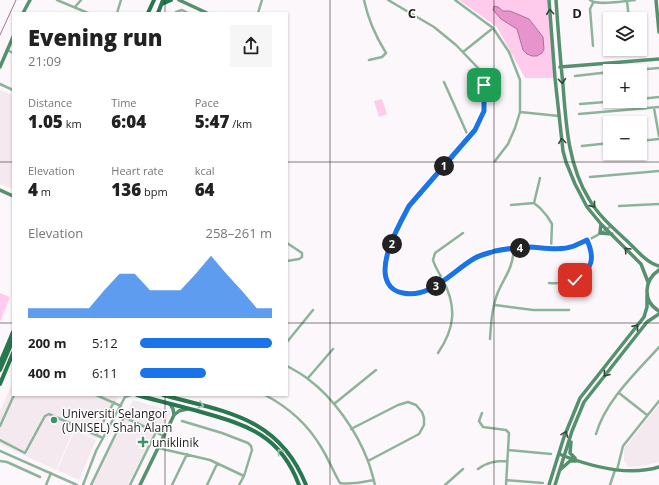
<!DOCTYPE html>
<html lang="en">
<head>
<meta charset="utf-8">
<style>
	:root { --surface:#fff; --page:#f6f6f6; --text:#222; --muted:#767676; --accent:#1a73e8 }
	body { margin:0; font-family:"Open Sans",sans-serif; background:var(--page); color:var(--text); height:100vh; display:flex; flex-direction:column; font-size:15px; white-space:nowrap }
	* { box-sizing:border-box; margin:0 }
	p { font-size:13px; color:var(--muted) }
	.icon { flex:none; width:22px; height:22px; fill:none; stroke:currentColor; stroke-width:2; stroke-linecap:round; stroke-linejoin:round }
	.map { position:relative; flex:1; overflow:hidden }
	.drawer { position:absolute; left:12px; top:12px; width:276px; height:384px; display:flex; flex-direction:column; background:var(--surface); border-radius:0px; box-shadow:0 1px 3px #0004 }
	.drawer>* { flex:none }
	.buttons { position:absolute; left:603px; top:12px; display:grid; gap:8px }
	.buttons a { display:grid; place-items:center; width:44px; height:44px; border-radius:0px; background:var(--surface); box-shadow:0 1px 3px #0004; font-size:20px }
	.pin { position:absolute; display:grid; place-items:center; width:34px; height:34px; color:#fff; margin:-17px; border-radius:8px; box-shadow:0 2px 6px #0006 }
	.km { position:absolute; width:20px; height:20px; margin:-10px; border-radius:50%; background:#222; color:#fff; font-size:11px; line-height:20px; text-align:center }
	.round { display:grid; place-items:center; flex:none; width:42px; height:42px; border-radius:0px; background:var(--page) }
	.head { display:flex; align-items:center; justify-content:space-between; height:68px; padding:0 16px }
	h1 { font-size:22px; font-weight:800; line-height:30px }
	.metrics { display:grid; grid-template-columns:repeat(3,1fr); gap:6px; height:68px; padding:4px 16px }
	.metrics div { display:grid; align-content:center }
	.metrics b { font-size:17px; font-weight:800 }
	.metrics small { font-size:11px; font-weight:400 }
	.metrics p { font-size:11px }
	.chart { height:112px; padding:8px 16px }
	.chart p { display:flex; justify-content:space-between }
	.chart svg { width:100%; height:72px; margin-top:4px; fill:var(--accent); opacity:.7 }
	ul { padding:0 16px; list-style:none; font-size:13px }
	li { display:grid; grid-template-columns:64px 48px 1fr; align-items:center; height:30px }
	li i { height:10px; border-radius:5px; background:var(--accent) }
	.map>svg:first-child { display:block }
	.built { fill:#f5e9f0 }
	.green { fill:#fecbec }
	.water { fill:#e694cb; stroke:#aa7097 }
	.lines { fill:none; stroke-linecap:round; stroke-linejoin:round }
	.stream { stroke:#aa7097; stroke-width:1 }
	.street { stroke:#8db49b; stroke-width:2.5 }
	.secondary { stroke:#56916f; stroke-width:3.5 }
	.primary { stroke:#28784f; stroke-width:4 }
	.oneway { stroke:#32463a }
	.oneway2 { stroke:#9ec2b0 }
	.route-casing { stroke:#fff; stroke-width:8 }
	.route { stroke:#1a73e8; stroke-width:5 }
	.grid { fill:none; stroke:#1f1d1e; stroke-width:1; stroke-opacity:0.55 }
	.poi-dot { fill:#3e9265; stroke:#fff; stroke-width:1.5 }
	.labels { text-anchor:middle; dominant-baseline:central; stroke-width:3; stroke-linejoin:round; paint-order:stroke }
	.poi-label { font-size:12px; fill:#1f1d1e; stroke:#fff; text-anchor:start }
	.grid-label { font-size:13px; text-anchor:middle; font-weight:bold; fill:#1f1d1e; stroke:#fff; stroke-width:3; stroke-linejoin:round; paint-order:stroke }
</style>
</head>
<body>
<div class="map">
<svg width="659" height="485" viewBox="0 0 659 485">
	<rect width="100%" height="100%" fill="#fcf7fa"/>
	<path class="built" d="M0 90 13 95V189L0 184Z
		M13 381V395H112L118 397 97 439 74 429 56 470 0 444V411Z
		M133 400 170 411V414L161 433 155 431 128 485H92Z
		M659 405V462L643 466 629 467 624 462V448Z
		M75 430 96 440 79 480 57 470Z"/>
	<path class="green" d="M459 0H546L549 1 555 78H525L497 27Z
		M382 99 387 114 379 117 374 101Z
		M0 293 10 297 0 322Z"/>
	<path class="water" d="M494 6 498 7 503 11H510L529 19 543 37 544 49 542 53 537 56H532L527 54 523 50 517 29 501 19 493 10Z"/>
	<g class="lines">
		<path class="stream" d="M0 35 16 0"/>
		<path class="street" d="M57 0 88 13
			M364 0C368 19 376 37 386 53L382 57 369 60
			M388 0 434 27 456 45 479 69 484 85V111L475 130 409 206C399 225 377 263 388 283 391 289 397 292 403 293 431 299 452 271 475 258 480 255 488 253 495 251 506 249 519 247 531 247 537 248 543 249 549 249 571 250 594 239 611 226
			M455 0 493 28 509 52 520 80V112L515 128 508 144 495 161
			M590 0C597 6 625 1 635 0
			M627 1 629 19
			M593 3 590 9 593 46
			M75 7 81 0
			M117 13 121 0
			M176 13V12L182 10 188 13
			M258 13 262 0
			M7 50 13 53
			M463 52 493 28
			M624 71 659 68
			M575 76 610 72
			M444 82 469 138
			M0 84 13 90
			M640 99 659 97
			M580 104 618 101
			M654 108 659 136
			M520 112 559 116
			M579 114 659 107
			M640 141 659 139
			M582 146 610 143
			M590 177 659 171
			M534 203 540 178
			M511 205 534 203 540 208 547 216 552 224 551 249
			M619 206 659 204
			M287 243 302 253V257L299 259 287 261
			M549 283C579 285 599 271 587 240
			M495 305 533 310H569
			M490 339C491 323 492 307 498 292 506 274 512 270 514 249
			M287 342 313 310
			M438 353C455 328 457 307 443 280 439 273 435 267 433 260L435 253 463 233
			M287 366C294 370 302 374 308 379 334 398 357 432 368 461 371 469 373 477 375 485
			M308 378 333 349
			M619 393 647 415
			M96 395 121 406
			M265 395C288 407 308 425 321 447 328 458 333 471 340 483 349 485 364 482 374 480
			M334 404 376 370
			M482 413 479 421 483 427 506 430 509 433 506 485
			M182 421 222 433 248 443 251 446 252 450 244 476 239 485
			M0 426 14 395
			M351 429 398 405 408 402 416 405 422 412 424 418V425L419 434 368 461
			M596 434C606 400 636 373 659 347
			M96 435 114 402
			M0 440 25 453 45 416 49 414 103 438
			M158 448 210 460 244 476
			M508 450 551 454
			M0 451 77 485
			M0 461 7 462 40 477
			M478 469C487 462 496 461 507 461
			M617 470 623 446 659 401
			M506 480 543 483
			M46 485 51 473
			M83 485 96 451 125 397 131 395
			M91 485 124 417 164 436
			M130 485 156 432
			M172 485 187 454
			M207 485 217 464
			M445 485 463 469
			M610 485 615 470"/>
		<path class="secondary" d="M179 0 207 13
			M549 0 555 78 563 151 566 162 575 184 587 207 601 224 641 264 648 282
			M556 0C558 28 560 57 563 85 566 124 568 165 589 199 598 215 613 228 626 240 635 248 646 263 659 266
			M656 0 659 32
			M23 13 30 0
			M0 67 13 37
			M560 67 659 59
			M0 190 13 196
			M601 224 600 233 612 234
			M659 270C644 280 642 301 659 311
			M170 404 173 409 174 415
			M571 442 570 453 575 458
			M559 454C589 466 627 477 659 467
			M561 469 570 461H576
			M140 485 174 415 179 411 187 409
			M549 485 564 437 580 398 644 317 647 307V295
			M555 485 572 431 584 402 647 322 659 314"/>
		<path class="primary" d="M162 4 171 0
			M148 13 154 0
			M158 13 163 0
			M0 363 13 332
			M0 370 13 340
			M0 384 13 353
			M137 395C158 401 180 406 201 412 248 425 281 436 299 485
			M163 395C226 412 279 417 306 485"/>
	</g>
	<defs><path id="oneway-chevron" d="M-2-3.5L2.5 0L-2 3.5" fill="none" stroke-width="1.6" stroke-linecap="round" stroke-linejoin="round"/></defs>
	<g class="oneway">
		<use href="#oneway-chevron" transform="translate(550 12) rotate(-95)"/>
		<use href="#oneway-chevron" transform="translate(562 81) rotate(85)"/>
		<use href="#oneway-chevron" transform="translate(562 141) rotate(-97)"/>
		<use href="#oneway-chevron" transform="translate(593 205) rotate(51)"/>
		<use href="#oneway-chevron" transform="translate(627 250) rotate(-134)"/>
		<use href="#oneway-chevron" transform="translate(636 327) rotate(-51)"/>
		<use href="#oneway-chevron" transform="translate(606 374) rotate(128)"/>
		<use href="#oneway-chevron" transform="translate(565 434) rotate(-70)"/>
	</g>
	<g class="oneway2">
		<use href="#oneway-chevron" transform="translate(201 405) rotate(15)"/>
		<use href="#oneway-chevron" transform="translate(280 452) rotate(-130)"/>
	</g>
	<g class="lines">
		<defs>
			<path id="route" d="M484 85V111L475 130 409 206C399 225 377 263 388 283 391 289 397 292 403 293 431 299 452 271 475 258 480 255 489 253 495 251 506 249 520 247 531 247 545 248 560 251 574 246 578 244 583 242 587 240 595 258 593 269 575 280"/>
		</defs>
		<use href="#route" class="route-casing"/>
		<use href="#route" class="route"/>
	</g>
	<path class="grid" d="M165 0V13M330 0V485M494 0V485M0 162H13M287 162H659M0 323H13M287 323H659M165 395V485"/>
	<g class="poi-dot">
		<circle cx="54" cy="420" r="4"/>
		<path d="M141 436h4v4h4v4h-4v4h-4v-4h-4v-4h4z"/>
	</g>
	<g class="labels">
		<g class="poi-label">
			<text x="62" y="413">Universiti Selangor<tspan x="62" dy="14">(UNISEL) Shah Alam</tspan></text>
			<text x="152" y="442">uniklinik</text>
		</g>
	</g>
	<g class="grid-label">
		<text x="412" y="18">C</text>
		<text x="577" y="18">D</text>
	</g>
</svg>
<div class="buttons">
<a><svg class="icon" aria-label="layers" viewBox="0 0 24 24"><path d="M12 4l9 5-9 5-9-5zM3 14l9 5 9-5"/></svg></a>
<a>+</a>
<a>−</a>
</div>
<div class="pin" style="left:484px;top:85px;background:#1e9e55"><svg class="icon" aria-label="arrive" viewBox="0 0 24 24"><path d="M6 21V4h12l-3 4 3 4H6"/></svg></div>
<div class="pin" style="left:575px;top:280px;background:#d93025"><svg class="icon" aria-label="check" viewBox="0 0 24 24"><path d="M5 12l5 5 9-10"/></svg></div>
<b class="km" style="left:444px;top:166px">1</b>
<b class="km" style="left:392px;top:244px">2</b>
<b class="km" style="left:436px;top:286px">3</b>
<b class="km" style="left:520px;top:248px">4</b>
<section class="drawer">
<div class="head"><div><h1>Evening run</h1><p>21:09</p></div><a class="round"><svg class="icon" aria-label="share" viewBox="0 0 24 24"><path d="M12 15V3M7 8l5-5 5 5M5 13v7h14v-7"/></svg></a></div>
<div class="metrics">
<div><p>Distance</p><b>1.05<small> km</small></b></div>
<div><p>Time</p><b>6:04</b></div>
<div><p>Pace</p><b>5:47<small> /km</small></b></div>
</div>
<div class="metrics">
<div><p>Elevation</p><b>4<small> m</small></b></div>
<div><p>Heart rate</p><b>136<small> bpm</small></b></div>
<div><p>kcal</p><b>64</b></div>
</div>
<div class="chart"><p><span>Elevation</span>258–261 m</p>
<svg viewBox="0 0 160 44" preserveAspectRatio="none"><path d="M0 44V38L10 38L20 38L30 38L40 38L50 27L60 17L70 17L80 27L90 27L100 27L110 17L120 6L130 17L140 27L150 38L160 38V44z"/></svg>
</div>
<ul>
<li><b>200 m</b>5:12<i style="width:100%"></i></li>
<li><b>400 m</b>6:11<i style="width:50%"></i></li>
</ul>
</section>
</div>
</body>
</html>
